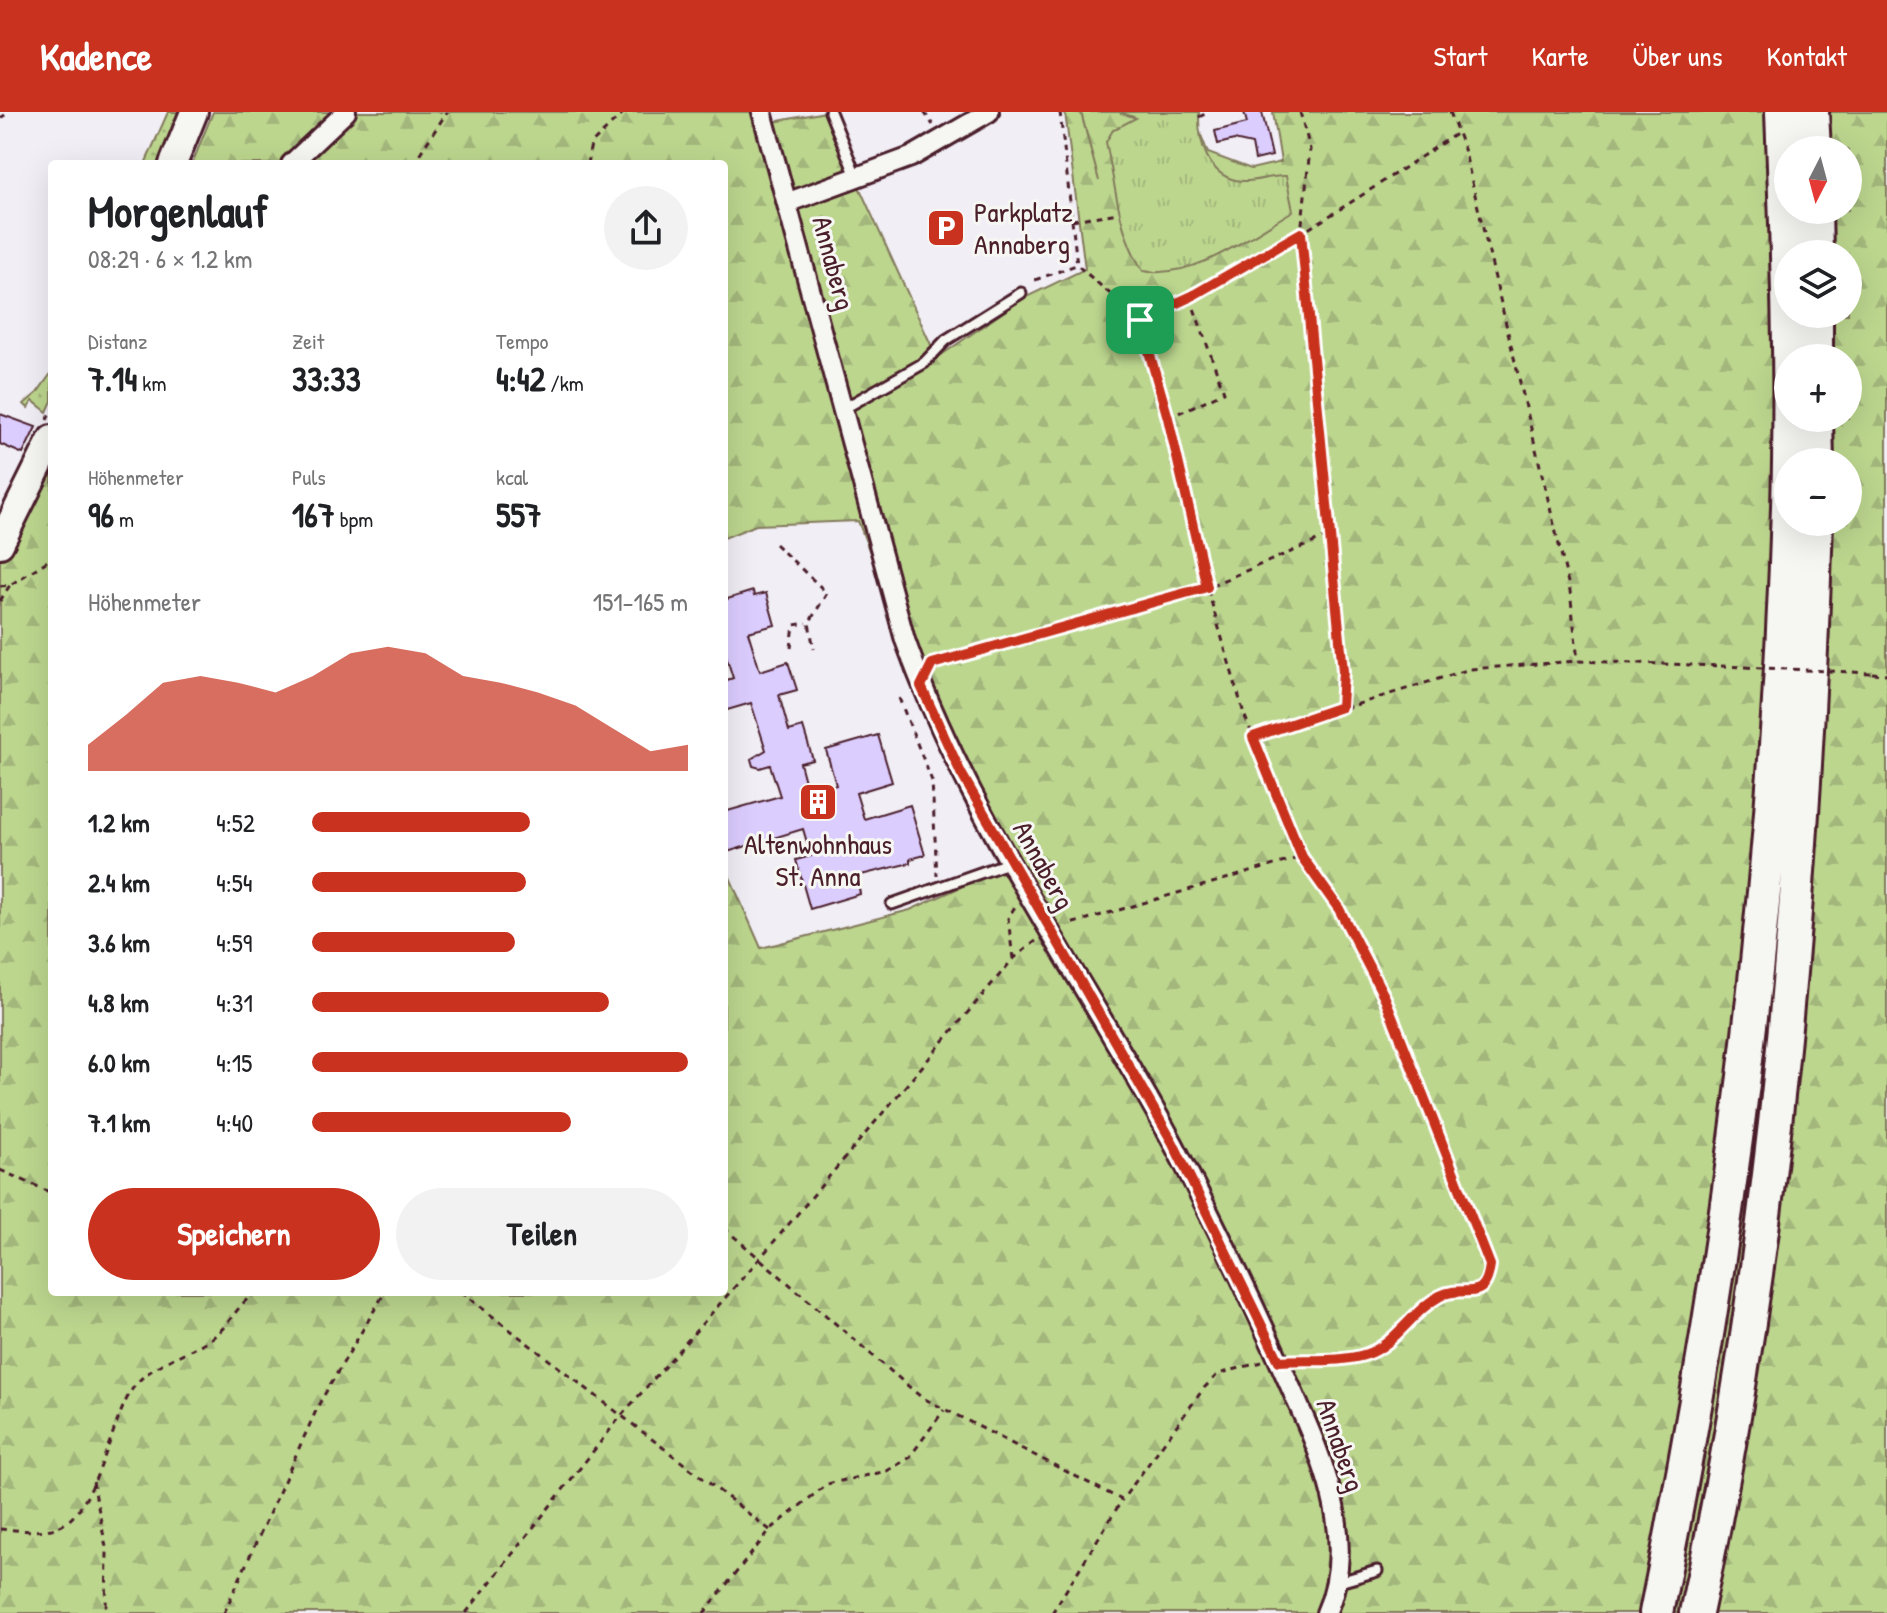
<!DOCTYPE html>
<html lang="de">
<head>
<meta charset="utf-8">
<style>
	:root { --surface:#fff; --page:#f2f2f2; --text:#202124; --muted:#757577; --accent:#c8321e }
	body { margin:0; font-family:"Patrick Hand",sans-serif; background:var(--page); color:var(--text); height:100vh; display:flex; flex-direction:column; font-size:30px; white-space:nowrap }
	* { box-sizing:border-box; margin:0 }
	p { font-size:26px; color:var(--muted) }
	.icon { flex:none; width:44px; height:44px; fill:none; stroke:currentColor; stroke-width:2; stroke-linecap:round; stroke-linejoin:round }
	.map { position:relative; flex:1; overflow:hidden }
	.drawer { position:absolute; left:48px; top:48px; width:680px; height:1136px; display:flex; flex-direction:column; background:var(--surface); border-radius:8px; box-shadow:0 8px 32px #0002 }
	.drawer>* { flex:none }
	.needle { width:52px; rotate:186deg }
	.controls { position:absolute; left:1774px; top:24px; display:grid; gap:16px }
	.controls a { display:grid; place-items:center; width:88px; height:88px; border-radius:50%; background:var(--surface); box-shadow:0 8px 32px #0002; font-size:40px }
	.pin { position:absolute; display:grid; place-items:center; width:68px; height:68px; color:#fff; margin:-34px; border-radius:16px; box-shadow:0 4px 12px #0006 }
	.round { display:grid; place-items:center; flex:none; width:84px; height:84px; border-radius:42px; background:var(--page) }
	.head { display:flex; align-items:center; justify-content:space-between; height:136px; padding:0 40px }
	h1 { font-size:44px; font-weight:800; line-height:60px }
	.metrics { display:grid; grid-template-columns:repeat(3,1fr); gap:12px; height:136px; padding:8px 40px }
	.metrics div { display:grid; align-content:center }
	.metrics b { font-size:34px; font-weight:800 }
	.metrics small { font-size:22px; font-weight:400 }
	.metrics p { font-size:22px }
	.chart { height:224px; padding:16px 40px }
	.chart p { display:flex; justify-content:space-between }
	.chart svg { width:100%; height:144px; margin-top:8px; fill:var(--accent); opacity:.7 }
	.cta { display:flex; gap:16px; margin-top:auto; padding:16px 40px }
	.cta a { flex:1; height:92px; border-radius:48px; background:var(--accent); color:#fff; font-size:32px; font-weight:800; line-height:92px; text-align:center }
	.cta a+a { background:var(--page); color:var(--text) }
	ul { padding:0 40px; list-style:none; font-size:26px }
	li { display:grid; grid-template-columns:128px 96px 1fr; align-items:center; height:60px }
	li i { height:20px; border-radius:10px; background:var(--accent) }
	header { display:flex; align-items:center; gap:48px; box-sizing:border-box; height:112px; padding:0 40px; background:var(--accent); color:#fff }
	header strong { font-size:38px }
	nav { display:flex; gap:44px; margin-inline-start:auto; font-size:28px }
	.map>svg:first-child { display:block }
	.grass { fill:url(#grass-dots); stroke:#837a5c; stroke-width:2 }
	.forest { fill:url(#forest-firs); stroke:#837a5c; stroke-width:2; fill-rule:evenodd }
	.park { fill:url(#park-tufts); stroke:#837a5c; stroke-width:2 }
	.building { fill:#dccdff; stroke:#4a1f2b; stroke-width:2 }
	.lines { fill:none; stroke-linecap:round; stroke-linejoin:round }
	.service-casing { stroke:#4a1f2b; stroke-width:15 }
	.minor-casing { stroke:#4a1f2b; stroke-width:24 }
	.secondary-casing { stroke:#4a1f2b; stroke-width:32 }
	.motorway-casing { stroke:#4a1f2b; stroke-width:38 }
	.path { stroke:#4a1f2b; stroke-width:3; stroke-dasharray:6 6; stroke-linecap:butt }
	.service { stroke:#f6f6f2; stroke-width:9 }
	.minor { stroke:#f6f6f2; stroke-width:18 }
	.secondary { stroke:#f6f6f2; stroke-width:26 }
	.motorway { stroke:#f6f6f2; stroke-width:32 }
	.path-bridge { stroke:#4a1f2b; stroke-width:3; stroke-dasharray:6 6; stroke-linecap:butt }
	.route-casing { stroke:#fff; stroke-width:16 }
	.route { stroke:#c8321e; stroke-width:10 }
	.labels { text-anchor:middle; dominant-baseline:central; stroke-width:6; stroke-linejoin:round; paint-order:stroke }
	.poi-label { font-size:28px; fill:#4a1f2b; stroke:#f6f6f2; text-anchor:start }
	.street-label { font-size:28px; fill:#4a1f2b; stroke:#f6f6f2 }
</style>
</head>
<body>
<header>
<strong>Kadence</strong>
<nav><a>Start</a><a>Karte</a><a>Über uns</a><a>Kontakt</a></nav>
</header>
<div class="map">
<svg width="1887" height="1501" viewBox="0 0 1887 1501">
	<defs>
		<pattern id="grass-dots" width="8" height="8" patternUnits="userSpaceOnUse" patternTransform="scale(2)"><rect width="8" height="8" fill="#bcd68e"/><path d="M2 2h.1M6 6h.1" fill="none" stroke="#a3b77b" stroke-width="1.8" stroke-linecap="round"/></pattern>
		<pattern id="forest-firs" width="22" height="20" patternUnits="userSpaceOnUse" patternTransform="scale(2)"><rect width="22" height="20" fill="#bcd68e"/><path d="M5 1l3.5 6h-7zM16 11l3.5 6h-7z" fill="#a3b77b"/></pattern>
		<pattern id="park-tufts" width="24" height="20" patternUnits="userSpaceOnUse" patternTransform="scale(2)"><rect width="24" height="20" fill="#bcd68e"/><path d="M3 7l-1-3M5 7V3M7 7l1-3M15 17l-1-3M17 17v-4M19 17l1-3" fill="none" stroke="#a3b77b"/></pattern>
	</defs>
	<rect width="100%" height="100%" fill="#f1eef5"/>
	<filter id="ink" filterUnits="userSpaceOnUse"><feTurbulence type="fractalNoise" baseFrequency=".0125" numOctaves="2"/><feDisplacementMap in="SourceGraphic" scale="16" xChannelSelector="R" yChannelSelector="G"/><feConvolveMatrix kernelMatrix="1 2 1 2 8 2 1 2 1" color-interpolation-filters="sRGB"/></filter>
	<g filter="url(#ink)">
		<path class="grass" d="M168 0H185L164 52H145Z
			M52 260V289L47 300 33 289 28 296 24 292 37 281Z"/>
		<path class="forest" d="M213 0H754L758 13 825 0 937 246 1022 187 1085 157 1065 0 1081 1 1099 69 1081 0H1119L1137 5 1199 0V18L1208 41 1251 57 1281 50 1273 0H1887V1501H0V432L52 338V1180H724V752L761 836 910 798 1001 757 950 653 858 409 756 413 724 426V52H192ZM1788 38H1848V98H1788ZM1788 142H1848V202H1788ZM1788 246H1848V306H1788ZM1788 350H1848V410H1788Z"/>
		<path class="park" d="M1119 0H1199C1198 29 1207 66 1242 69 1257 70 1271 63 1286 64L1293 99C1250 124 1195 168 1143 159 1118 120 1116 75 1106 30L1113 18 1136 6Z"/>
		<path class="building" d="M1244 0H1262L1272 44 1255 48 1252 32 1234 28 1218 32 1215 19 1247 11Z
			M0 302 36 315 23 342 0 332Z
			M753 479 754 484 766 481 775 513 748 520 760 559 788 550 797 578 779 583 789 619 803 615 813 648 800 651 808 681 836 673 826 638 878 623 892 670 856 681 864 707 910 693 925 743 910 747V751L857 764 860 782 810 797 796 748 811 744 803 717 724 741V700L780 684 770 653 760 656 753 654 751 647 766 638 751 591 724 599V569L733 566 724 537V488Z"/>
		<g class="lines">
			<defs>
				<path id="service" d="M830 0 856 64
					M843 297 924 251 946 228 1021 181
					M892 792 1011 750
					M1336 1471 1377 1459"/>
				<path id="minor" d="M762 0 905 528C969 708 1083 864 1173 1031 1221 1122 1265 1216 1306 1310 1331 1368 1354 1439 1326 1501
					M291 52 346 0
					M789 90 911 45 989 0"/>
				<path id="secondary" d="M173 52 194 0
					M0 432 52 327"/>
				<path id="motorway" d="M1812 0 1814 38
					M1815 98 1816 142
					M1816 202V246
					M1816 306 1817 350
					M1656 1501C1730 1137 1777 766 1788 395 1792 263 1787 131 1782 0
					M1696 1501C1774 1143 1804 775 1816 410"/>
			</defs>
			<use href="#service" class="service-casing"/>
			<use href="#minor" class="minor-casing"/>
			<use href="#secondary" class="secondary-casing"/>
			<use href="#motorway" class="motorway-casing"/>
			<path class="path" d="M924 0 933 13
				M1060 0 1077 153 1140 208 1168 306 1207 475 1244 602 1302 745 1067 813
				M1300 0 1310 37 1301 121 1343 559 1341 595
				M1450 0 1464 37 1570 479 1578 549
				M1199 5 1209 0
				M0 6 10 0
				M413 52 447 0
				M587 52 591 32 624 0
				M1072 108 1119 101
				M1035 168 1076 153
				M1140 208C1252 158 1354 88 1456 22
				M1168 306 1224 280 1190 185
				M47 308 52 297
				M775 432 827 481 809 511 814 537
				M0 474 10 473 52 446
				M0 489 10 473
				M791 536 794 513 807 511
				M934 551 1207 475 1329 424
				M1872 561 1887 562
				M899 586 932 669 937 764
				M1253 625 1470 557 1578 549 1721 554
				M1013 847 1008 806 1016 793
				M0 1058 52 1081
				M724 1116 921 1285 1122 1388 1204 1276 1218 1262 1262 1250
				M461 1180 770 1418
				M1298 1248C1319 1247 1346 1248 1367 1242 1395 1232 1412 1199 1440 1184 1464 1171 1485 1194 1490 1153 1435 1013 1389 869 1302 745
				M93 1370 107 1440 106 1501
				M0 1417C17 1418 38 1421 55 1416 96 1405 110 1309 133 1276 151 1251 186 1243 210 1227 229 1216 237 1191 257 1180
				M224 1501 320 1290 385 1180
				M466 1501 621 1304 761 1145 1013 847 1036 829
				M704 1501 770 1418 827 1372 887 1359 909 1346 944 1298
				M1052 1501 1122 1388"/>
			<use href="#service" class="service"/>
			<use href="#minor" class="minor"/>
			<use href="#secondary" class="secondary"/>
			<use href="#motorway" class="motorway"/>
			<path class="path-bridge" d="M1721 554 1872 561"/>
		</g>
	</g>
	<g class="lines" filter="url(#ink)">
		<defs>
			<path id="route" d="M1301 121 1343 559 1341 595 1253 625 1302 745 1339 797 1385 886 1490 1153C1485 1194 1464 1171 1440 1184 1412 1199 1396 1232 1367 1242 1341 1251 1306 1247 1279 1249L1173 1031 961 661 921 574 932 552 1207 475 1168 306 1140 208 1190 185Z"/>
		</defs>
		<use href="#route" class="route-casing"/>
		<use href="#route" class="route"/>
	</g>
	<defs>
		<symbol id="parking-square" viewBox="-11 -11 22 22"><rect x="-9" y="-9" width="18" height="18" rx="4" fill="#c8321e" stroke="#f6f6f2"/><path d="M-3.5-5.5H1a3.5 3.5 0 0 1 0 7H-1V5.5H-3.5ZM-1-3.4V-.6H.8a1.4 1.4 0 0 0 0-2.8Z" fill="#fff"/></symbol>
		<symbol id="building-square" viewBox="-11 -11 22 22"><rect x="-9" y="-9" width="18" height="18" rx="4" fill="#c8321e" stroke="#f6f6f2"/><path d="M-4-6H4V6H1V3H-1V6H-4ZM-2.5-4.3h1.7v1.8h-1.7ZM.8-4.3h1.7v1.8H.8ZM-2.5-1h1.7V.8h-1.7ZM.8-1h1.7V.8H.8Z" fill="#fff"/></symbol>
	</defs>
	<g fill-rule="evenodd">
		<use href="#parking-square" x="924" y="94" width="44" height="44"/>
		<use href="#building-square" x="796" y="668" width="44" height="44"/>
	</g>
	<g class="labels">
		<g class="poi-label">
			<text x="974" y="100">Parkplatz<tspan x="974" dy="32">Annaberg</tspan></text>
			<text x="818" y="732" text-anchor="middle">Altenwohnhaus<tspan x="818" dy="32">St. Anna</tspan></text>
		</g>
		<g class="street-label">
			<text transform="translate(834 151) rotate(75)">Annaberg</text>
			<text transform="translate(1044 753) rotate(61)">Annaberg</text>
			<text transform="translate(1341 1333) rotate(71)">Annaberg</text>
		</g>
	</g>
</svg>
<div class="controls">
<a><svg class="needle" viewBox="-14 -14 28 28"><path d="M0-13l5 13h-10z" fill="#e53935"/><path d="M0 13l5-13h-10z" fill="#757577"/></svg></a>
<a><svg class="icon" aria-label="layers" viewBox="0 0 24 24"><path d="M12 4l9 5-9 5-9-5zM3 14l9 5 9-5"/></svg></a>
<a>+</a>
<a>−</a>
</div>
<div class="pin" style="left:1140px;top:208px;background:#1e9e55"><svg class="icon" aria-label="arrive" viewBox="0 0 24 24"><path d="M6 21V4h12l-3 4 3 4H6"/></svg></div>
<section class="drawer">
<div class="head"><div><h1>Morgenlauf</h1><p>08:29 · 6 × 1.2 km</p></div><a class="round"><svg class="icon" aria-label="share" viewBox="0 0 24 24"><path d="M12 15V3M7 8l5-5 5 5M5 13v7h14v-7"/></svg></a></div>
<div class="metrics">
<div><p>Distanz</p><b>7.14<small> km</small></b></div>
<div><p>Zeit</p><b>33:33</b></div>
<div><p>Tempo</p><b>4:42<small> /km</small></b></div>
</div>
<div class="metrics">
<div><p>Höhenmeter</p><b>96<small> m</small></b></div>
<div><p>Puls</p><b>167<small> bpm</small></b></div>
<div><p>kcal</p><b>557</b></div>
</div>
<div class="chart"><p><span>Höhenmeter</span>151–165 m</p>
<svg viewBox="0 0 160 44" preserveAspectRatio="none"><path d="M0 44V36L10 27L20 17L30 15L40 17L50 20L60 15L70 8L80 6L90 8L100 15L110 17L120 20L130 24L140 31L150 38L160 36V44z"/></svg>
</div>
<ul>
<li><b>1.2 km</b>4:52<i style="width:58%"></i></li>
<li><b>2.4 km</b>4:54<i style="width:57%"></i></li>
<li><b>3.6 km</b>4:59<i style="width:54%"></i></li>
<li><b>4.8 km</b>4:31<i style="width:79%"></i></li>
<li><b>6.0 km</b>4:15<i style="width:100%"></i></li>
<li><b>7.1 km</b>4:40<i style="width:69%"></i></li>
</ul>
<div class="cta"><a>Speichern</a><a>Teilen</a></div>
</section>
</div>
</body>
</html>
